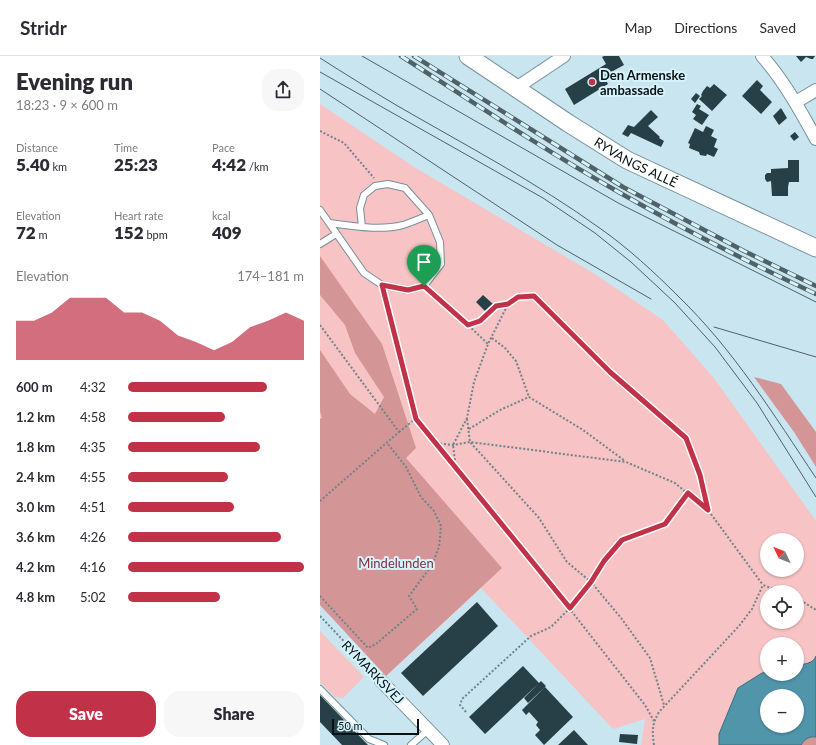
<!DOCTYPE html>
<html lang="en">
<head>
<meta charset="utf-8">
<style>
	:root { --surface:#fff; --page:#f7f7f7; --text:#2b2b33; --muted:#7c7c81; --line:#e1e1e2; --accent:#c13148 }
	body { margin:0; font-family:Lato,sans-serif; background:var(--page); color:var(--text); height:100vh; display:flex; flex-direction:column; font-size:15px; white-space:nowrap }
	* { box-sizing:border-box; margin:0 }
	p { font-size:13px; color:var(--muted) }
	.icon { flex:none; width:22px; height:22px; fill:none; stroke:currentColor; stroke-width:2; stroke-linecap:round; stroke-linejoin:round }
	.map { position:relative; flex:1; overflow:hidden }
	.sheet { display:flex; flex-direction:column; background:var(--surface); width:320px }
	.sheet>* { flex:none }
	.needle { width:26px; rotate:313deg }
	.fabs { position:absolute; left:440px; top:477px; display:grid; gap:8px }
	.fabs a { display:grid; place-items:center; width:44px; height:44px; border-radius:50%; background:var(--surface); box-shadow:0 1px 3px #0004; font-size:20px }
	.scale { position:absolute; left:12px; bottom:10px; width:87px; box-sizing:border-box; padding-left:4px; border:2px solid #081215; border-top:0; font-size:11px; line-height:14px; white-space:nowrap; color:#081215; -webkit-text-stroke:3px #d6f3fc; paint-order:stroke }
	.pin { position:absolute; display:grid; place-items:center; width:34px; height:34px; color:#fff; margin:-41px -17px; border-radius:50% 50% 50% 0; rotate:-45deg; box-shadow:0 0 4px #0007 }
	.pin .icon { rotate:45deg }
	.round { display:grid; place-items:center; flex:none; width:42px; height:42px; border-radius:16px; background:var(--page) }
	.head { display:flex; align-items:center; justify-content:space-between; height:68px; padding:0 16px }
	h1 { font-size:22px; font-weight:800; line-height:30px }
	.figures { display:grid; grid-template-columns:repeat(3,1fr); gap:6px; height:68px; padding:4px 16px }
	.figures div { display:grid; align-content:center }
	.figures b { font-size:17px; font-weight:800 }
	.figures small { font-size:11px; font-weight:400 }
	.figures p { font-size:11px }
	.chart { height:112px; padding:8px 16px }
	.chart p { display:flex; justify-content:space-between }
	.chart svg { width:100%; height:72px; margin-top:4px; fill:var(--accent); opacity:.7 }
	.button { display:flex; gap:8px; margin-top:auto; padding:8px 16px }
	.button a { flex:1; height:46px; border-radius:16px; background:var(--accent); color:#fff; font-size:16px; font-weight:800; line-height:46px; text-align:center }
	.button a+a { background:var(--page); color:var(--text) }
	ul { padding:0 16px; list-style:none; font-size:13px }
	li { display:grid; grid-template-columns:64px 48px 1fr; align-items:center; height:30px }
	li i { height:10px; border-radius:5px; background:var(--accent) }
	header { display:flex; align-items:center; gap:24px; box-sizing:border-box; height:56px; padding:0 20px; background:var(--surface); border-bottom:1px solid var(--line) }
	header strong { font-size:19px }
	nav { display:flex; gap:22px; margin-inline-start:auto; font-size:14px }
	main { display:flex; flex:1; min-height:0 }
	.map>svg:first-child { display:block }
	.green { fill:#f7c3c4; fill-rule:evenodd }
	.forest { fill:#d49597 }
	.water { fill:#5095aa; stroke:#3a6e7d; fill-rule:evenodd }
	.building { fill:#273f47 }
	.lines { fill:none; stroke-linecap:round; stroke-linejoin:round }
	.lane-casing { stroke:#769099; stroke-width:8 }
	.street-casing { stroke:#769099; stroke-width:14 }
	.secondary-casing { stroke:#769099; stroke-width:19 }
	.path { stroke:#70838a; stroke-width:2; stroke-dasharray:2 2; stroke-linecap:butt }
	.lane { stroke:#fff; stroke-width:6 }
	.street { stroke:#fff; stroke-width:12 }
	.secondary { stroke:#fff; stroke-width:17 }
	.tram { stroke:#506167; stroke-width:1 }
	.rail-casing { stroke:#506167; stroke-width:4.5 }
	.rail { stroke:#d6f3fc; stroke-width:3; stroke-dasharray:9; stroke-linecap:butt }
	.route-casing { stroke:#fff; stroke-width:8 }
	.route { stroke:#c13148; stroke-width:5 }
	.poi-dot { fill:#c13148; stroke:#d6f3fc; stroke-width:1.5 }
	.labels { text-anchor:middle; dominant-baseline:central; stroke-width:4; stroke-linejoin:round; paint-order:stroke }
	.poi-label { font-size:13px; font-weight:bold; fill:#081215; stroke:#d6f3fc; text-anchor:start }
	.street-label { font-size:13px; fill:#081215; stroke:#d6f3fc }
	.park-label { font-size:13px; fill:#7e3139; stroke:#d6f3fc }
</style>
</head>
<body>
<header>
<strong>Stridr</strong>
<nav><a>Map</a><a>Directions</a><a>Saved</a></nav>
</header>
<main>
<section class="sheet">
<div class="head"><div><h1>Evening run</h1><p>18:23 · 9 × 600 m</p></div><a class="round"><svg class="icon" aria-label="share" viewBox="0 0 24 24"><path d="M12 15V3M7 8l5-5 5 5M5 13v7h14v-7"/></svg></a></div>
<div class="figures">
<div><p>Distance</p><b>5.40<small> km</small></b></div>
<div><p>Time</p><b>25:23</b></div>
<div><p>Pace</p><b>4:42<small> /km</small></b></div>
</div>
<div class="figures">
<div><p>Elevation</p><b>72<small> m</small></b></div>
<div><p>Heart rate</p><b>152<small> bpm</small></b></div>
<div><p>kcal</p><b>409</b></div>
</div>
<div class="chart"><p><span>Elevation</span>174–181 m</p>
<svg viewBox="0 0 160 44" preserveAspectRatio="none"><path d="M0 44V20L10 20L20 15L30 6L40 6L50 6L60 15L70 15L80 20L90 29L100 33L110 38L120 33L130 24L140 20L150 15L160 20V44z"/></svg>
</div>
<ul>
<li><b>600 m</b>4:32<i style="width:79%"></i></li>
<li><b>1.2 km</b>4:58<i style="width:55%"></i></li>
<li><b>1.8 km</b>4:35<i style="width:75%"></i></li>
<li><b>2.4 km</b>4:55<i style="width:57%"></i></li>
<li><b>3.0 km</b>4:51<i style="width:60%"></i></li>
<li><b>3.6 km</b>4:26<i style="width:87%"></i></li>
<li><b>4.2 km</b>4:16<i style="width:100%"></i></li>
<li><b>4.8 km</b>5:02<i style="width:52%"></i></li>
</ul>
<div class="button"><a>Save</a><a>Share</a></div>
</section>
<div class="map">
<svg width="496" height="689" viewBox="0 0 496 689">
	<rect width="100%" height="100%" fill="#c9e5ef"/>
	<path class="green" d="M0 48 94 111 273 217 343 264 393 321 496 465V689H321L325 663 293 673 161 532 66 620 0 549ZM447 484H477V514H447ZM447 536H477V566H447ZM447 588H477V618H447ZM447 640H477V670H447Z
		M0 575 44 621 23 642 15 641 0 626Z"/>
	<path class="forest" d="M0 200 62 288 96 392 86 402 182 512 66 620 0 549V363L2 362 0 355V294L30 338 55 358 64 341 35 297 25 269 0 239Z
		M434 321 461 328 496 376V411L474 376Z
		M491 680 496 681V689H481L486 683Z"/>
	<path class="water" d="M496 600V681C489 680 485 683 481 689H399V678L418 632 442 617 447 616V618H477V609C484 608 493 608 496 600ZM447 640H477V670H447Z"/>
	<path class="building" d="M284 0H299L304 9 293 15 296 18 286 24 288 28 254 49 245 33 286 8 282 1Z
		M476 0H495L493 3H491L486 1 481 6Z
		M437 24 443 30 440 34 452 46 441 58 422 40Z
		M394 28 407 39 392 55 379 43 382 40 381 39 383 35 387 30 390 32Z
		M376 37 380 40 375 47 371 43Z
		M377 48 381 50 379 53 389 59 382 69 373 63 376 59 372 56Z
		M461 52 467 62 459 69 453 60Z
		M331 54 338 61 328 70 340 81 339 82 344 85 341 91 311 77 308 81 302 78 308 69 314 71Z
		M386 70 394 74 391 80 397 83 394 91 398 93 394 101 387 98 386 100 380 99 379 96 369 92 370 88 368 87 375 72 383 76Z
		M475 76 479 81 474 85 470 80Z
		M468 104H479V126H469L468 131V140H452L451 125 447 126 445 123V119L447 117H451V113L468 112Z
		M163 239 173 248 166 256 156 246Z
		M157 546 178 570 103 640 81 617Z
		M203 610 219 627 165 678 149 661Z
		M221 625 226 630 208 647 204 642Z
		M225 631 253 661 224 689 215 679 220 674 216 669 218 666 209 656 206 659 202 654Z
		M0 639 48 689H22L0 666Z
		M254 674 268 689H238Z
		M300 678 318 679 317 688 299 686Z"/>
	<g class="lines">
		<defs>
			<path id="lane" d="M0 154 44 217 62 229 88 234 104 230 121 208 120 186 109 159 85 132 68 128 55 130 44 139 40 152 42 171
				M9 167C34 170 59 175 83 169 92 166 101 162 109 159
				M0 188 16 178
				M0 633 49 683 64 689
				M91 689 108 674"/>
			<path id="street" d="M442 0C464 25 480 54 496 83
				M196 32 244 0
				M476 46 496 34
				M61 625 123 689"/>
			<g id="secondary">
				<path id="s1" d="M148 0 248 67 307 104 496 192"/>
			</g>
		</defs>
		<use href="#lane" class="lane-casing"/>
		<use href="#street" class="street-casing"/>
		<use href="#secondary" class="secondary-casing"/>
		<path class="path" d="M0 75 24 87 54 122
			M110 235 148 269 168 288
			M64 238 96 363 213 506 325 649 334 665
			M0 269 79 376 0 445
			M148 269 161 265 176 250 188 248
			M172 282 185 292 196 305 209 341
			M147 363 150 386 219 462 247 506 271 526 301 562 330 602 344 649
			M149 373 180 354 209 341 263 374 305 405
			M79 376 95 363
			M116 387 133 389 150 386 306 406 355 427 387 454
			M136 412 133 389 147 362 154 326 168 288 188 248 198 241 214 240 291 316 366 383 380 419 388 454 443 529
			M0 540 48 592 56 588 97 553 89 540 112 509 119 491 121 470 114 455 101 441 86 411 67 387
			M477 542 496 554
			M0 560 54 617
			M146 656 140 649 142 643 211 580 231 571 250 552 271 526 284 505 302 484 345 468 368 437
			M334 689C332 675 332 668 339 656L419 570 432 553 443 529 462 536"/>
		<use href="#lane" class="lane"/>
		<use href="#street" class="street"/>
		<use href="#secondary" class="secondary"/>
		<path class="tram" d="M42 0 300 148 496 246
			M0 2C25 18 51 34 76 49 145 89 216 126 281 173 308 192 334 216 358 240 413 293 454 359 496 422
			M0 16 223 142 275 177 311 206 355 247 395 291 437 347 496 441
			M0 33 237 189 331 243
			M394 271 496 301"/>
		<defs>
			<path id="rail" d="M81 0C154 47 226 95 302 138 365 174 430 207 496 238
				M94 0 303 131 424 195 496 230"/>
		</defs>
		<use href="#rail" class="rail-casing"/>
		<use href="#rail" class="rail"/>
	</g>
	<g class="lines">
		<defs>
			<path id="route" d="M62 229 88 234 104 230 148 269 160 265 176 250 188 248 198 241 214 240 290 316 366 382 380 419 388 454 368 437 345 468 302 484 284 505 271 526 250 552 96 363Z"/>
		</defs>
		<use href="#route" class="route-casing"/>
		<use href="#route" class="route"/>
	</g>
	<circle class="poi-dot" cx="272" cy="26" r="4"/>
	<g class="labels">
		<g class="poi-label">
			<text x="280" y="19">Den Armenske<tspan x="280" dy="15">ambassade</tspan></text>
		</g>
		<g class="street-label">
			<text stroke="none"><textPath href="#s1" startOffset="199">RYVANGS ALLÉ</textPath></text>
			<text transform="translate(53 616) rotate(46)">RYMARKSVEJ</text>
		</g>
		<g class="park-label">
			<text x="76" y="507">Mindelunden</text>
		</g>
	</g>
</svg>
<div class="fabs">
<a><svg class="needle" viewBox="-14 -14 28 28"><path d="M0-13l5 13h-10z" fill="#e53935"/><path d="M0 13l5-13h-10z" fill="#7c7c81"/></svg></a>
<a><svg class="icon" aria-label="locate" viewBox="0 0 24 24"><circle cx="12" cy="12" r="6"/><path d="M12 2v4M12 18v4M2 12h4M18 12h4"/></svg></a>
<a>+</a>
<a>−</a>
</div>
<div class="scale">50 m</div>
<div class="pin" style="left:104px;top:230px;background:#1e9e55"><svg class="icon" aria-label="arrive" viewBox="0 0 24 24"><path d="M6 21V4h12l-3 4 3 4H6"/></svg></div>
</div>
</main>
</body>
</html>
